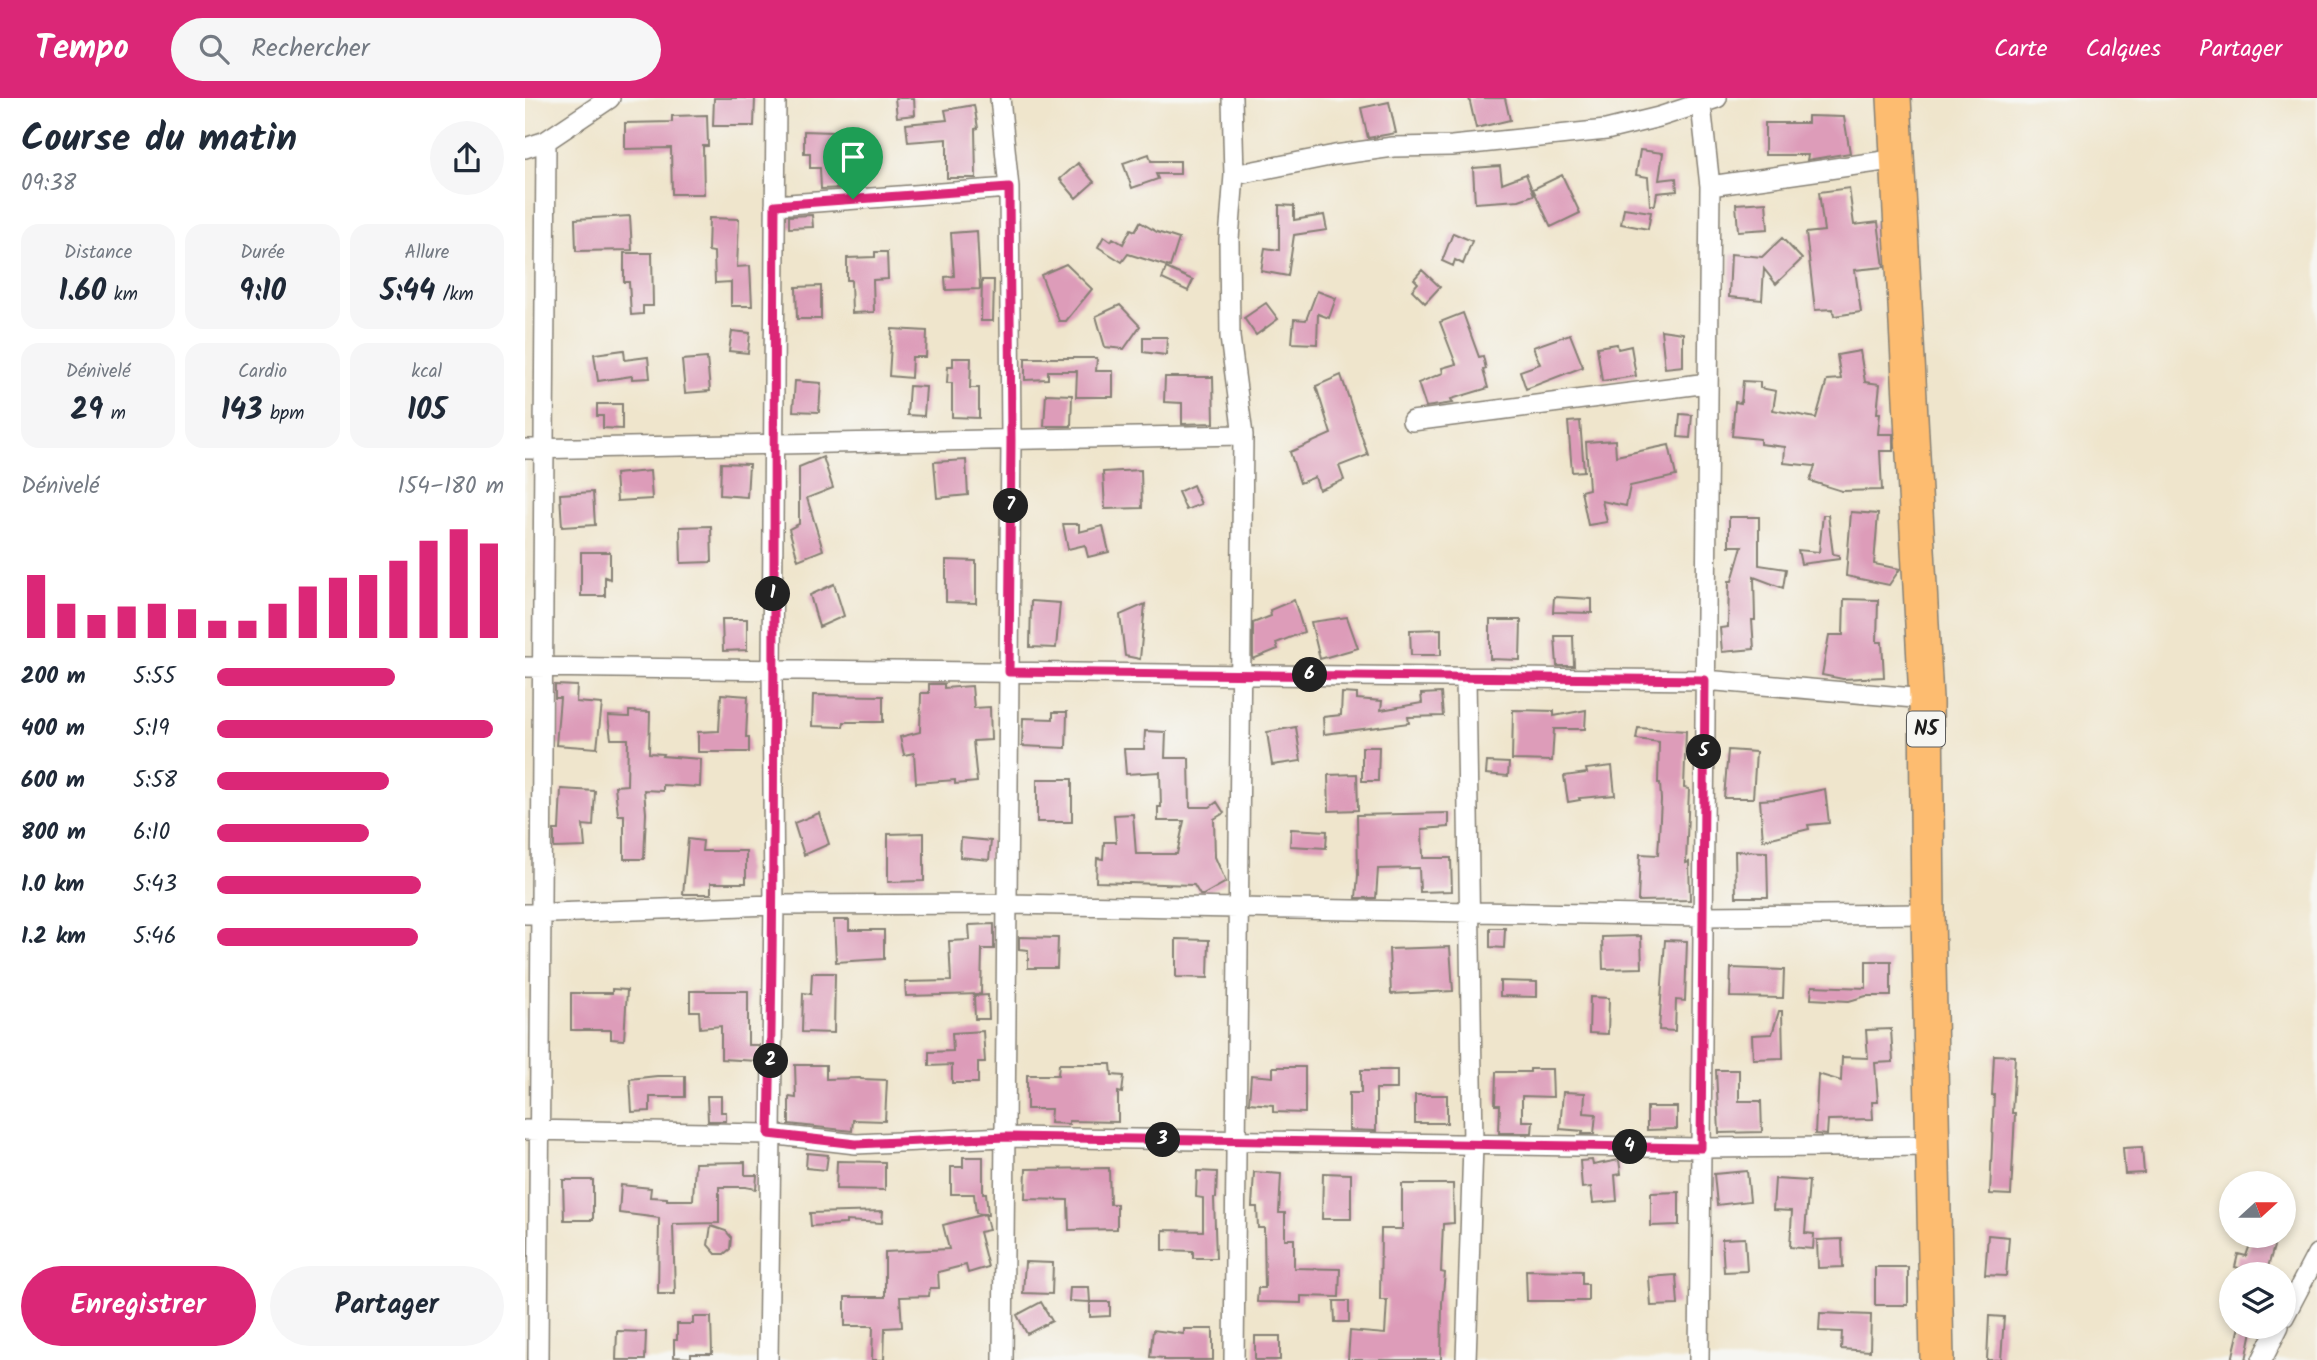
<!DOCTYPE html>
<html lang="fr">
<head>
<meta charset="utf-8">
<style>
	:root { --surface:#fff; --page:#f6f6f7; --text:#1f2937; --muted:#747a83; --accent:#db2777 }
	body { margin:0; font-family:Kalam,sans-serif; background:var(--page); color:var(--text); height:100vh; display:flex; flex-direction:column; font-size:26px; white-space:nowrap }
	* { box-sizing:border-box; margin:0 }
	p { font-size:23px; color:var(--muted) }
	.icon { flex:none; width:38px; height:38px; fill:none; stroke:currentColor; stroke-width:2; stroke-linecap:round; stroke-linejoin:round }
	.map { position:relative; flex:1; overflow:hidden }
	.sheet { display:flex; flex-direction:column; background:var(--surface); width:525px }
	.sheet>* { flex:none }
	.needle { width:46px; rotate:69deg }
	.tools { position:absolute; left:1694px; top:1073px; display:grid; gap:14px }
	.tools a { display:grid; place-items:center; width:77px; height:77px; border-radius:50%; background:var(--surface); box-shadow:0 4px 10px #0003; font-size:35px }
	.pin { position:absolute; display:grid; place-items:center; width:60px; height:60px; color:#fff; margin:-72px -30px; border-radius:50% 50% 50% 0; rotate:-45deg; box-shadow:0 0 7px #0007 }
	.pin .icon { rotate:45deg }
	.km { position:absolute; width:35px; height:35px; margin:-18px; border-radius:50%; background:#222; color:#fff; font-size:19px; line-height:35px; text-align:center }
	.round { display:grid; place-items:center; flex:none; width:74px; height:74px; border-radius:37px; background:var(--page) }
	.head { display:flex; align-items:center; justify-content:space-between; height:119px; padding:0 21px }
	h1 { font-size:38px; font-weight:800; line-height:52px }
	.figures { display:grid; grid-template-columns:repeat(3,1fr); gap:10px; height:119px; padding:7px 21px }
	.figures div { display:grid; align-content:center; border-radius:18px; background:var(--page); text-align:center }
	.figures b { font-size:30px; font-weight:800 }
	.figures small { font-size:19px; font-weight:400 }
	.figures p { font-size:19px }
	.chart { height:196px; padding:14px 21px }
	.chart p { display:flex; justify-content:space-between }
	.chart svg { width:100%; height:126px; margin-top:7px; stroke:var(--accent); stroke-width:6 }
	.primary-button { display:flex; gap:14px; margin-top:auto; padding:14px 21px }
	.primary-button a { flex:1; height:80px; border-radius:42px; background:var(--accent); color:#fff; font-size:28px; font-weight:800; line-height:80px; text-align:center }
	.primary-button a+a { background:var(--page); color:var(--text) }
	ul { padding:0 21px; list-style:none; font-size:23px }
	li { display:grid; grid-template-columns:112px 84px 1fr; align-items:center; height:52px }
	li i { height:18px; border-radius:9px; background:var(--accent) }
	header { display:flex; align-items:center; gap:42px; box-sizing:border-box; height:98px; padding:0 35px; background:var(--accent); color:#fff }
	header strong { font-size:33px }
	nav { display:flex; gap:38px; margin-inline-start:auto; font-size:24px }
	.search { width:490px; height:63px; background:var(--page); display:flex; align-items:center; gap:18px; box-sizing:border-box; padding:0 24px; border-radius:38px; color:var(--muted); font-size:26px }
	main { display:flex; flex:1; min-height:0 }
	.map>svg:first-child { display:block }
	.building { fill:#dd9cb9 }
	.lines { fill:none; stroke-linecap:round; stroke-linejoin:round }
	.street-casing { stroke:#868074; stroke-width:22 }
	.highway-casing { stroke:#868074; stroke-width:36 }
	.street { stroke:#fff; stroke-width:19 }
	.highway { stroke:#fdbc6f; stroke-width:33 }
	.route-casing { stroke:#fff; stroke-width:14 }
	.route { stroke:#db2777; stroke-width:9 }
	.labels { text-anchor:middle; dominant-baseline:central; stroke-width:7; stroke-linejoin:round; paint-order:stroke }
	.shield { fill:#f6f6f2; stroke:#5d5d5c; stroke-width:2 }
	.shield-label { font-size:21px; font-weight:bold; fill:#1c1c1c }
</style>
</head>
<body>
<header>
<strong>Tempo</strong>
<div class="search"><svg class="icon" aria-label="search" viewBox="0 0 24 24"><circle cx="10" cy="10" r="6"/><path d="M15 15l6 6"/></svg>Rechercher</div>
<nav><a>Carte</a><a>Calques</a><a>Partager</a></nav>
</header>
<main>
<section class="sheet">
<div class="head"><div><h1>Course du matin</h1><p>09:38</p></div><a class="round"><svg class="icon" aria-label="share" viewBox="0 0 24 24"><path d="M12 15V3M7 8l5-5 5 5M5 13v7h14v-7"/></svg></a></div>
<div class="figures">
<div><p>Distance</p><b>1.60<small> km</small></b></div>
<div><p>Durée</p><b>9:10</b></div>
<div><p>Allure</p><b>5:44<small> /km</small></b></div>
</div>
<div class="figures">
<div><p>Dénivelé</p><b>29<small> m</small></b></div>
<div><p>Cardio</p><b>143<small> bpm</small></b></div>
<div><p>kcal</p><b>105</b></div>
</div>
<div class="chart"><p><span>Dénivelé</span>154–180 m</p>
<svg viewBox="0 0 160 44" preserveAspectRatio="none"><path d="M5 44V22M15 44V32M25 44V36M35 44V33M45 44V32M55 44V34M65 44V38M75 44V38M85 44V32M95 44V26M105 44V23M115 44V22M125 44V17M135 44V10M145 44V6M155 44V11"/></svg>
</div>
<ul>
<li><b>200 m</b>5:55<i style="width:62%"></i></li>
<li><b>400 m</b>5:19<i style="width:96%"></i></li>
<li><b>600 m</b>5:58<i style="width:60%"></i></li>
<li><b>800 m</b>6:10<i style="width:53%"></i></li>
<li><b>1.0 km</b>5:43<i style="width:71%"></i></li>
<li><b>1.2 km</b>5:46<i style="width:70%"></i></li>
</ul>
<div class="primary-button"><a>Enregistrer</a><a>Partager</a></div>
</section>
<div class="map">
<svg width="1792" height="1262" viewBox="0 0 1792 1262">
	<rect width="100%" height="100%" fill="#f6f6f2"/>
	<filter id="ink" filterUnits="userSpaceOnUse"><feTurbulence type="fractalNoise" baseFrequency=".0143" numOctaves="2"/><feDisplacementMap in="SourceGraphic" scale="14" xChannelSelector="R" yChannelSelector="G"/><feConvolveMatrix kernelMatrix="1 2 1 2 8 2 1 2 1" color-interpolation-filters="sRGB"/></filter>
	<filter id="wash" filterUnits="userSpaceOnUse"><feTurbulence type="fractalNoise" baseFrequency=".00686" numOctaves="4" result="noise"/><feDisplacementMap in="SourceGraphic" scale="28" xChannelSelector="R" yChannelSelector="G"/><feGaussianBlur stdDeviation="1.57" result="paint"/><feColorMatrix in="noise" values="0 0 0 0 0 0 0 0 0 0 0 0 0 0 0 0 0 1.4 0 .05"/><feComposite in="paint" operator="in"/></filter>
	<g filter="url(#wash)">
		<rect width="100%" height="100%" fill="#efe5cc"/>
		<g id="blocks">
			<path class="building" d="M189 0H230L229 28H188Z
				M370 0H389L390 17 372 19Z
				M944 0H980L985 22 951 30Z
				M864 4 871 35 843 40 836 10Z
				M449 7 453 30 450 31 451 80H422V41L383 44 381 26 422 22 420 12Z
				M182 17 183 48H178L179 96H147L146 50 100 51V25L147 24V18Z
				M1283 18 1319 19 1325 55 1282 62 1283 57H1240V25H1283Z
				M279 33 308 34V77L318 76 319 90 296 91 295 70H285V55H279Z
				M1115 52 1138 55 1134 82 1151 80 1152 93 1132 95 1130 107H1125L1123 79 1111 77Z
				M624 56 626 63H655V76H631L633 81 607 90 598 65Z
				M553 65 569 84 551 100 535 81Z
				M975 68 977 85 1001 76 1009 97 994 102 950 105 948 70Z
				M1037 77 1055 115 1026 129 1008 91Z
				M1324 90 1329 127 1353 124 1359 169 1330 172 1336 214 1309 218 1308 211 1290 212 1281 135 1299 133 1294 94Z
				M1241 104 1243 131 1213 133 1211 106Z
				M754 107 769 108V122L799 117 802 132 769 137 763 178 736 173 740 150 754 152Z
				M1099 110 1126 114 1123 131 1096 126Z
				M287 117 288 129 264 130V118Z
				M105 118 107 152 51 153 50 121Z
				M184 120 214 121 212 169 225 168 227 208H206V184L190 185 189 154 183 153Z
				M615 124 632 134 654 141 645 169 603 156 597 164 573 149 579 138 586 143 588 140 598 146 606 131 610 133Z
				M452 133 455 191 421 192 420 179 429 178 426 135Z
				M928 135 947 143 938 166 930 162 928 168 917 163Z
				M1257 140 1277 161 1251 186 1239 171 1237 202 1204 199 1206 156 1237 159Z
				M350 154H362L363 181 348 182 349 214 327 215 326 182H322V160L350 159Z
				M99 155H127L128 208H118V216L106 217 104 184H99Z
				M541 166 567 191 541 223H534L516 177Z
				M641 170 668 182 663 193 637 181Z
				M897 172 915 189 900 205 887 192 893 185 889 181Z
				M457 182H469L468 223H456Z
				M296 188V221H272L271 189Z
				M792 193 811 200 804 220 793 216 792 246 767 245 769 221 781 222Z
				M741 205 753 221 731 237 719 220Z
				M595 207 615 228 599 251 580 249 571 218Z
				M938 215 954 259 958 258 961 271 958 272 963 290 926 301 928 305 901 309 893 285 918 275 917 270 931 266 915 224Z
				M367 231 402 233 401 259H387L386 280 364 278Z
				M1136 232 1158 235V268L1140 270Z
				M207 233 225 235 223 255 204 253Z
				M1045 236 1058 269 1001 291 995 273 1015 266 1008 249Z
				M618 239H642L641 257 618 254Z
				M1092 246 1093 251 1106 248 1111 278 1077 283 1072 249Z
				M99 252 100 262 123 259 125 280 107 281V278L73 283 69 256Z
				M1335 253 1340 284 1355 286 1352 315H1355L1353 336H1368V353H1355L1357 392 1317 393 1285 383 1290 368 1259 365 1260 349 1235 346V341L1207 338 1210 304 1216 305 1218 283 1235 284V290L1251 293 1248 312 1291 320 1302 282 1316 281 1312 257Z
				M182 260 185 293 160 295 157 262Z
				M428 260H446L445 290H454V320L427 319V285H422L423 268H428Z
				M500 260H572L571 273H588V299H551L552 273H523V281L500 282Z
				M816 277 843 357 814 368 819 382 794 392 790 379 775 385 765 354 806 336 791 288Z
				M640 279H688L689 325 657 326V305L639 304Z
				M270 283 296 285 294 314 268 313Z
				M384 288 401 289 399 318 382 317Z
				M521 296 547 297 546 328H519Z
				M72 306H97V331L78 330V318H72Z
				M1155 316 1167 317 1165 340 1153 339Z
				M1055 323 1059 373 1047 374 1043 324Z
				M1090 342 1091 358 1144 347 1151 378 1105 388 1101 408 1077 403 1082 424 1063 427 1056 393 1064 391 1061 344Z
				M298 359 308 390 282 400 298 452 273 462 264 431 274 426V369Z
				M441 362 443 397 412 400 409 364Z
				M196 365 224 366 222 399 195 397Z
				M616 372 617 410 580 411 578 374Z
				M125 373 127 401 92 403 90 376Z
				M668 387 676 406 661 412 653 394Z
				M68 394 70 427 37 429 35 396Z
				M1326 414 1353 416 1349 466 1375 471 1364 487 1321 478Z
				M1298 417H1303L1308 456 1314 457V461L1276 466 1273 452 1294 454Z
				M1204 419H1234V467L1261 471 1258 490 1229 479 1230 522H1227L1229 551 1197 554 1195 530 1203 529 1204 483H1207L1217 448H1204Z
				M538 426H554V434L578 428 584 454 563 459 560 447 543 451Z
				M186 428 187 464 156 465 155 429Z
				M56 454H85V481L80 479V498H56Z
				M421 462 451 463V505L421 504Z
				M309 486 319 518 294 529 285 497Z
				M1029 499 1067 501V515L1028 514Z
				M1319 501 1353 502 1352 544H1357L1359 579 1318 581 1297 577 1304 537H1318Z
				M769 502 779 534 751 545 753 551 728 561V525L746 518 745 512Z
				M506 503 535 505 531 550 505 549Z
				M620 506 615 561 600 558 595 517Z
				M822 519 833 550 795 561 786 524Z
				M197 521H222V552L198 553Z
				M965 522H996L995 562 965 561Z
				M916 531V557H886L885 532Z
				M1030 538H1048L1049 568H1032Z
				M404 586H419V590L447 588 449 610 465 609 466 642 448 643 452 684 430 686V682L391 685 389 655 379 657 375 639 395 634 396 595H404Z
				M30 587 52 588 51 604 77 606 72 650 31 647 35 600H30Z
				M817 595 832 596V601L857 603 856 612 897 605 896 596 916 595 918 618 883 619 884 625 799 636 798 619 816 617Z
				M196 596 223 598 221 639H224V654H173V634L194 633Z
				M288 597 358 598V624H319L318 629 287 628Z
				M988 612 1029 613V618L1061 612 1060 631H1029L1027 663 987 662Z
				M104 613 125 614 124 655 138 656 137 658 176 661 175 689 138 687V693L119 692 121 715 119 761H99V717H93L90 688 102 687 103 641H86L83 618 104 619Z
				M528 614H542L541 650 497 648 498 620 528 621Z
				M771 629 776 663 747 667 742 634Z
				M1113 630 1161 633 1159 690 1164 691 1161 765 1164 764 1165 802 1113 803 1115 756 1133 757 1136 702 1135 685H1133L1134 644 1111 641Z
				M620 633 641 634 640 660H664L665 709H685L692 704 699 715 689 721 690 759 701 784 678 797H675L669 787 571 784 572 760 578 761 579 744H591L589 717 608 716 611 756H652L659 723H633V709H636L635 674 601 676 599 651H619Z
				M837 649H854L853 683H837Z
				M1203 652 1231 654 1228 700H1199Z
				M962 664 984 665 983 678 961 676Z
				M1087 668 1090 697 1054 700 1055 702 1043 704 1039 678 1062 675 1061 671Z
				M832 676 833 712 804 713 803 677Z
				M512 681H547V724H512Z
				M36 691 70 693 68 728 58 727 60 749 29 750V732H34Z
				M1300 691 1304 725 1283 727 1284 731 1238 742 1235 702 1252 701Z
				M294 715 304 746 279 757 269 725Z
				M924 715V729L897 731 898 760H926L927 793 895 794 894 770 853 771 851 800H831L833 777 832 717Z
				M766 731 802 733 801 750 765 748Z
				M399 735V783L363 784V736Z
				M436 740 466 743 464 762 435 759Z
				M163 741 178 743 177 753H221V785H186V796H158Z
				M1210 753 1242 754 1243 799H1211Z
				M309 822H324V832H359V861L311 864Z
				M469 826V851H457L456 896 381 898 380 884 426 883 424 843 445 842 444 827Z
				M965 830H980L979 850 965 849Z
				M1116 838 1117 870 1078 871 1077 839Z
				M494 839 533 840 532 870H503V852L494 851Z
				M651 841 684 842 683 880 651 879Z
				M1140 842 1162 843 1160 903 1151 902 1150 933 1134 932Z
				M925 849 928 893 866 896 864 851Z
				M1341 863H1366V898H1341L1324 903 1286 901 1287 888 1341 890Z
				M1206 870 1259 872 1258 900 1205 899Z
				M287 875H310L309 935 277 934 278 895 286 896Z
				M975 883 1012 884V899L975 898Z
				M87 891 102 892 99 942 86 941V932H46V895H87Z
				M165 893H223V947H234L233 963 196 961V928L175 930 174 913H165Z
				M463 897 464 921H450L449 898Z
				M1065 899 1084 900 1083 936 1064 935Z
				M1254 913H1257L1258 960 1228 961 1227 937 1247 936Z
				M1366 931 1368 964 1350 965 1353 1004H1347L1348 1021 1303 1022 1302 1037 1290 1036 1293 976 1316 983 1317 959 1343 960 1341 932Z
				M458 933 460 964H453V985H427V967L404 968V954L428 953 427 935Z
				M1469 957 1490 958 1487 1015H1490L1486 1097 1465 1096 1469 997H1467Z
				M534 966H586L587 977 599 978 597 995 593 994V1024L544 1023V1026L525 1025 526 1011H502V977H533Z
				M270 967H301V981L335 980 336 981 362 982 360 1023 328 1022 327 1033 264 1026V999L271 1000Z
				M748 969H780V1015L748 1014V1007L724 1005 726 977 748 979Z
				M1005 971H1027L1028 999 997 998V1023H1008L1007 1035H974L975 1007H970L971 974H1005Z
				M836 972H872V991H851V1033L824 1032V995H836Z
				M1191 972H1214V1003H1236L1237 1034 1194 1035Z
				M132 978H160V999H125V1013L107 1014 105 981Z
				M1038 994 1060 995 1059 1015 1071 1016 1069 1036H1057L1058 1033 1035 1031Z
				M890 997H922V1025H890Z
				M182 998H196V1014H201V1023H183Z
				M1122 1009H1152V1031L1122 1032Z
				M1617 1049 1619 1075 1600 1076 1598 1050Z
				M282 1055 303 1057 301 1072 281 1070Z
				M438 1059H458V1095H461L463 1117 451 1115 449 1096H426V1069H438Z
				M1067 1062 1068 1067 1094 1062 1096 1076 1090 1077 1092 1103 1068 1105 1066 1089 1057 1090 1055 1063Z
				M312 1063 360 1064V1092L311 1091Z
				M220 1064V1077H232L231 1091 220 1089H194V1125L148 1126 150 1196H133L134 1120 94 1115 96 1087 126 1090 125 1099 142 1100V1102H168L170 1065Z
				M584 1070 585 1106H592V1131L544 1132 543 1102 500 1101 501 1071Z
				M672 1073 692 1074 691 1100H689L691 1160H668V1153L638 1152V1132L678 1133V1100L671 1099Z
				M1222 1073 1225 1103 1192 1107 1189 1076Z
				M729 1074 756 1076 754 1115H760V1141H769V1170L815 1171 814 1199 776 1198V1205L732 1204 733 1190H740L739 1130H733L732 1109H727Z
				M798 1075 826 1076V1121H797Z
				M1250 1081 1284 1083 1280 1135 1289 1136 1288 1151 1265 1149 1267 1113 1248 1112Z
				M38 1082H68V1122H39Z
				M877 1086H928L929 1125 918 1126 916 1174 920 1175 917 1205 916 1262H823L825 1233 860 1236 862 1202H855L856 1131H877Z
				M1154 1094V1127L1126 1128V1095Z
				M358 1113 357 1125 321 1123V1126L286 1128 285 1115Z
				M460 1116 464 1132 454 1134 463 1169 443 1175 441 1167 413 1174 414 1190H405L404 1198 375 1199 377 1229 360 1230 359 1262H347L348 1228H320V1199H360V1154L424 1151 418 1127Z
				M186 1128 201 1133 206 1139 205 1151 199 1156H191L183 1147Z
				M1463 1137 1484 1139 1481 1178 1460 1177Z
				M1728 1138H1752L1741 1176H1721L1722 1172 1710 1169 1713 1156 1721 1158Z
				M1220 1140 1222 1173 1199 1174 1197 1141Z
				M1317 1141 1318 1169 1293 1170 1292 1142Z
				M500 1164 528 1165 527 1196 498 1195Z
				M1350 1169H1383V1207H1350Z
				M1001 1172 1057 1173V1186H1063V1203H1002Z
				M1151 1177 1153 1207 1126 1208 1124 1179Z
				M545 1189H564L565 1204 544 1203Z
				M809 1203H824V1224H810Z
				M516 1204 527 1223 502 1236 492 1217Z
				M565 1204H585V1218L565 1219Z
				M1295 1215 1346 1217 1345 1253 1316 1251 1317 1234 1294 1233Z
				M1464 1218 1479 1219 1476 1262H1462Z
				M168 1219H186L187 1256H166V1260L149 1259V1242H152V1226H168Z
				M1715 1228H1728L1721 1262H1707Z
				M659 1231H688V1262H639V1260L625 1259 628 1232 659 1236Z
				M92 1233 121 1234 120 1262H91Z
				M730 1238H755V1262H730Z"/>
		</g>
	</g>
	<g filter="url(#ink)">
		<use href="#blocks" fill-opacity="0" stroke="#868074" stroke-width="2"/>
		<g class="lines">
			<defs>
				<path id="street" d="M475 0 484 90 486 342 478 1262
					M707 0 709 77 704 141 705 239 718 337 709 1262
					M1176 7 1185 88
					M0 50 21 43 85 0
					M709 77 810 57 868 49 927 48 1081 32 1134 19 1192 0
					M250 107 484 90
					M887 323 1183 285
					M0 351 718 337
					M0 569 1180 582 1401 601
					M941 579 948 1047 941 1262
					M0 816 249 807 481 806 1178 818 1403 816
					M0 1032 244 1036 331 1046 480 1039 1176 1050 1409 1048
					M1759 1219 1792 1156
					M13 1262 21 43
					M243 1262 249 807 247 572 251 0
					M1174 1262 1185 88 1373 61
					M1737 1262 1754 1228"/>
				<path id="highway" d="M1369 0 1401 601 1403 816 1412 1262"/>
			</defs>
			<use href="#street" class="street-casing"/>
			<use href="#highway" class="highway-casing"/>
			<use href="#street" class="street"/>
			<use href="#highway" class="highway"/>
		</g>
	</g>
	<g class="lines" filter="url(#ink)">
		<defs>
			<path id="route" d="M484 90 486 342 484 574 1180 582 1176 1050 480 1039 331 1046 244 1036C251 726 248 417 250 107Z"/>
		</defs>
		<use href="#route" class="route-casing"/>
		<use href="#route" class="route"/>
	</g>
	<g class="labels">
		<rect class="shield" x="1382" y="613.5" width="38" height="35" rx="5"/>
		<g class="shield-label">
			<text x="1401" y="631">N5</text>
		</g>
	</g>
</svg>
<div class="tools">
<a><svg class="needle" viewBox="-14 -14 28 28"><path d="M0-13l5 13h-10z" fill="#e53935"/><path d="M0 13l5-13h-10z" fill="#747a83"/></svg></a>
<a><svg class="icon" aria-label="layers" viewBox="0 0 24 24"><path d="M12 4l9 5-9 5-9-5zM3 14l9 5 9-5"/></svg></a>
</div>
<div class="pin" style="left:328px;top:101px;background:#1e9e55"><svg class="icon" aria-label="arrive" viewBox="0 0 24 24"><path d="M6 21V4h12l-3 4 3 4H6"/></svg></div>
<b class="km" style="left:248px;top:496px">1</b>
<b class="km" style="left:246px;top:963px">2</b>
<b class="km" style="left:638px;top:1042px">3</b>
<b class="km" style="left:1105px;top:1049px">4</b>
<b class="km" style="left:1179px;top:654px">5</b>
<b class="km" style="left:785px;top:577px">6</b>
<b class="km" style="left:486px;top:408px">7</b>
</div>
</main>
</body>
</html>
